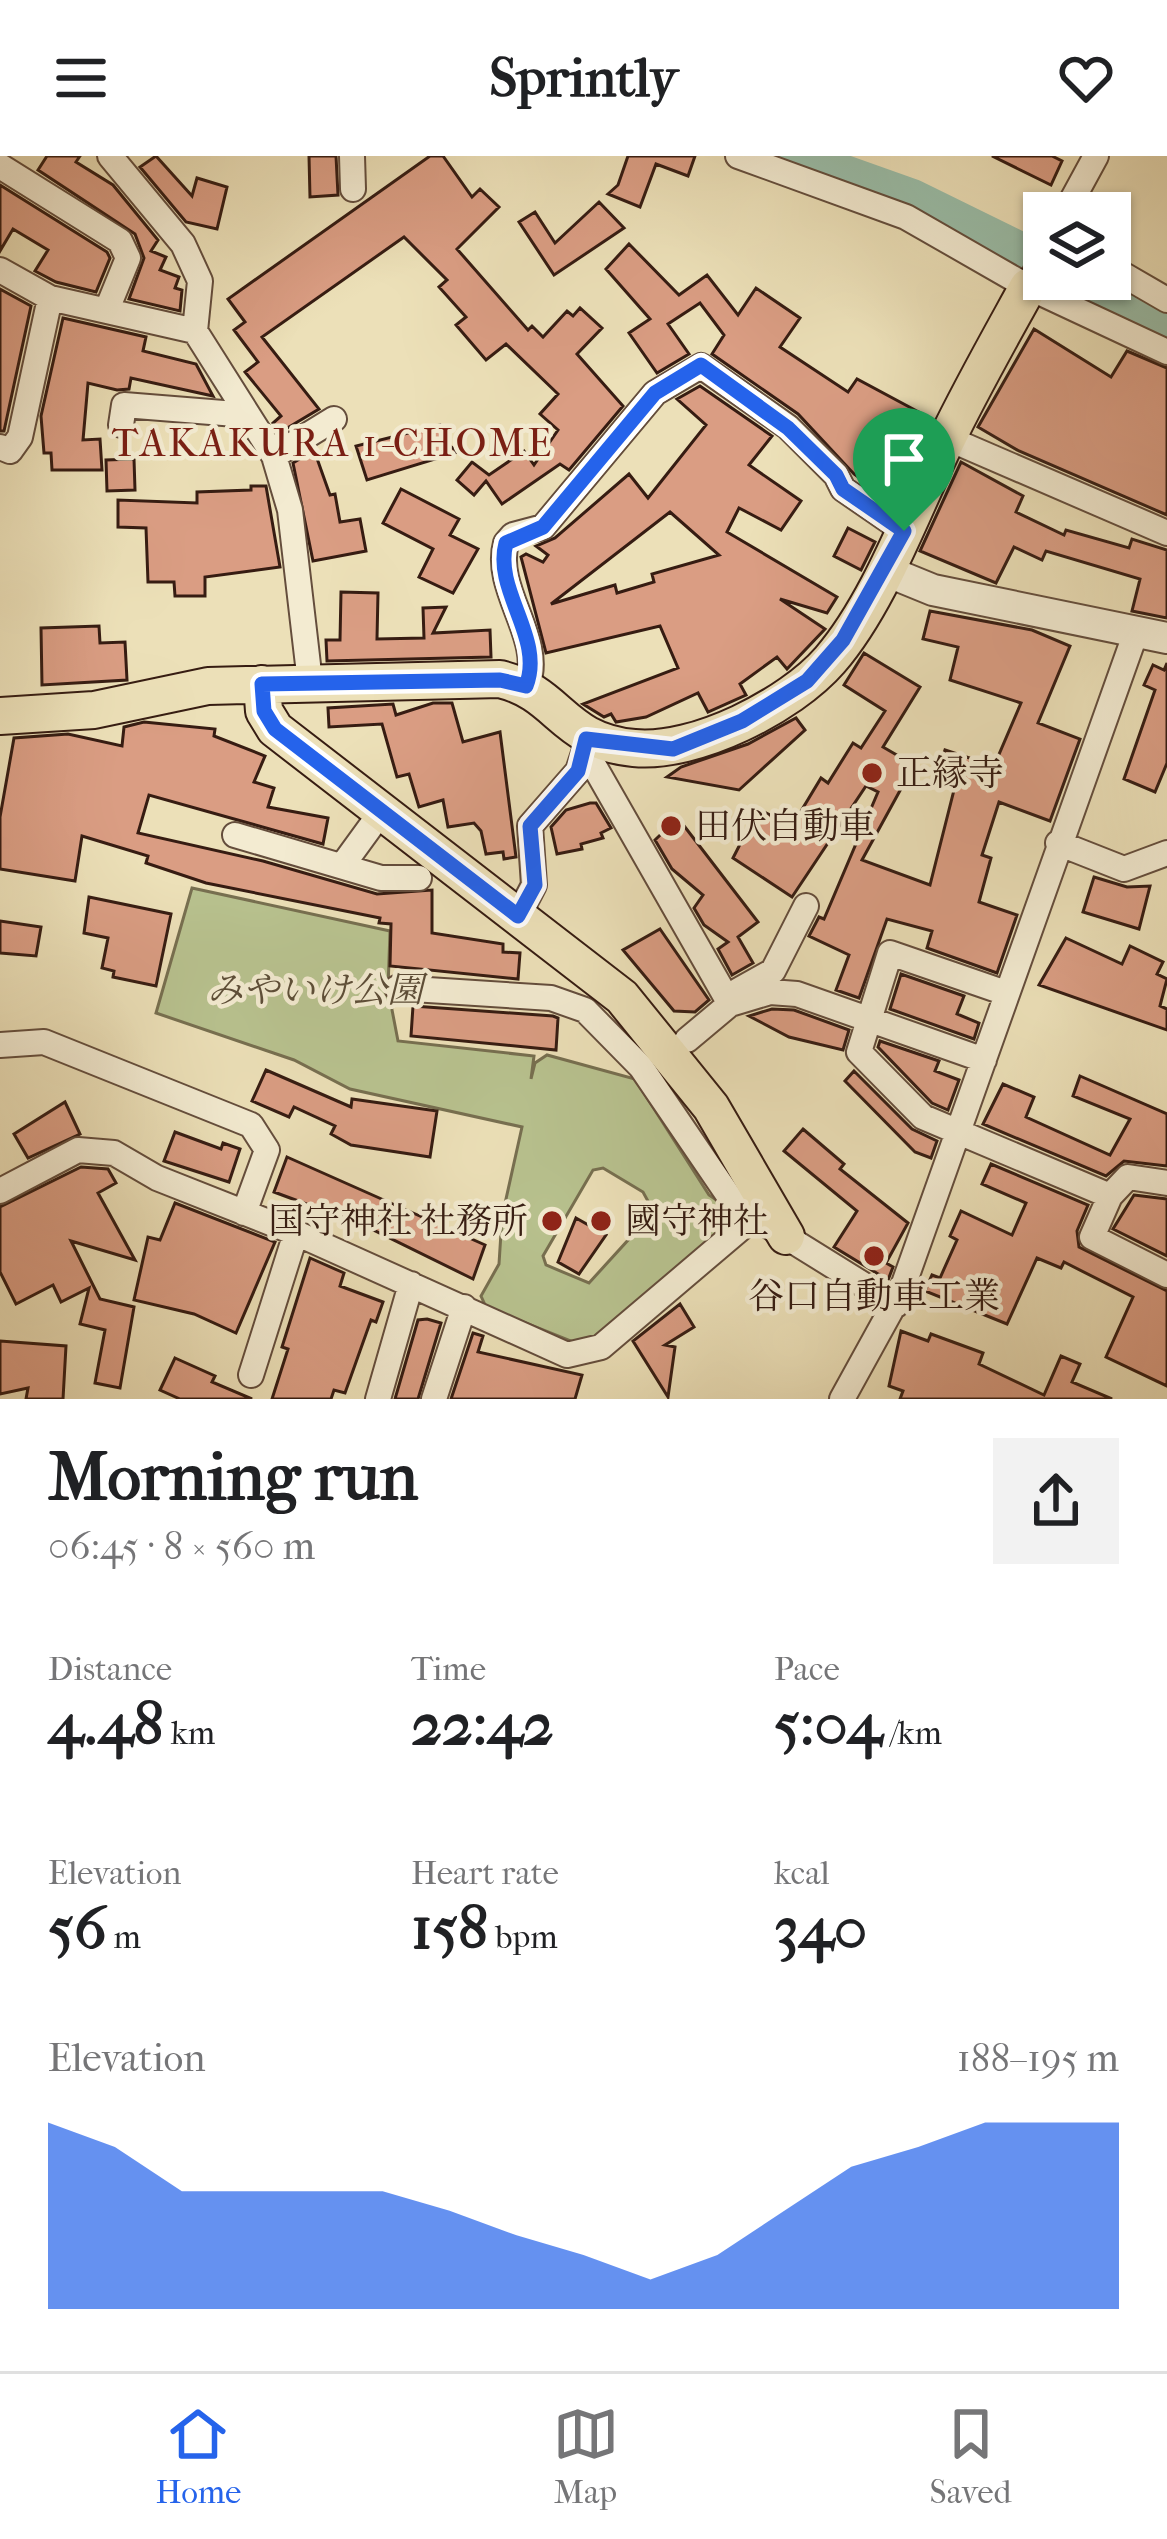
<!DOCTYPE html>
<html lang="en">
<head>
<meta charset="utf-8">
<style>
	:root { --surface:#fff; --page:#f2f2f2; --text:#202124; --muted:#757577; --line:#e0e0e0; --accent:#2563eb }
	body { margin:0; font-family:"IM FELL French Canon","Noto Serif JP",serif; background:var(--page); color:var(--text); height:100vh; display:flex; flex-direction:column; font-size:45px; white-space:nowrap }
	* { box-sizing:border-box; margin:0 }
	p { font-size:39px; color:var(--muted) }
	.icon { flex:none; width:66px; height:66px; fill:none; stroke:currentColor; stroke-width:2; stroke-linecap:round; stroke-linejoin:round }
	.map { position:relative; height:1243px; overflow:hidden }
	.details { display:flex; flex-direction:column; background:var(--surface); flex:1 }
	.details>* { flex:none }
	.buttons { position:absolute; left:1023px; top:36px; display:grid; gap:24px }
	.buttons a { display:grid; place-items:center; width:108px; height:108px; border-radius:0px; background:var(--surface); box-shadow:0 3px 9px #0004; font-size:60px }
	.pin { position:absolute; display:grid; place-items:center; width:102px; height:102px; color:#fff; margin:-123px -51px; border-radius:50% 50% 50% 0; rotate:-45deg; box-shadow:0 0 12px #0007 }
	.pin .icon { rotate:45deg }
	.round { display:grid; place-items:center; flex:none; width:126px; height:126px; border-radius:0px; background:var(--page) }
	.headline { display:flex; align-items:center; justify-content:space-between; height:204px; padding:0 48px }
	h1 { font-size:66px; font-weight:700; line-height:90px }
	.metrics { display:grid; grid-template-columns:repeat(3,1fr); gap:18px; height:204px; padding:12px 48px }
	.metrics div { display:grid; align-content:center }
	.metrics b { font-size:60px; font-weight:700 }
	.metrics small { font-size:33px; font-weight:400 }
	.metrics p { font-size:33px }
	.chart { height:336px; padding:24px 48px }
	.chart p { display:flex; justify-content:space-between }
	.chart svg { width:100%; height:216px; margin-top:12px; fill:var(--accent); opacity:.7 }
	header { display:flex; justify-content:space-between; align-items:center; height:156px; padding:0 48px; background:var(--surface); font-size:54px; font-weight:700 }
	.tab-bar { display:flex; justify-content:space-around; align-items:center; height:168px; border-top:3px solid var(--line); background:var(--surface); font-size:33px; color:var(--muted) }
	.tab-bar a { display:grid; justify-items:center; gap:6px }
	.tab-bar .current { color:var(--accent) }
	.map>svg:first-child { display:block }
	.green { fill:#b8c28f; stroke:#776f50; stroke-width:3; fill-rule:evenodd }
	.lines { fill:none; stroke-linecap:round; stroke-linejoin:round }
	.river { stroke:#9abea9; stroke-width:42 }
	.building { fill:#da9d83; stroke:#361c12; stroke-width:3; fill-rule:evenodd }
	.minor-casing { stroke:#644d3c; stroke-width:28 }
	.tertiary-casing { stroke:#644d3c; stroke-width:34 }
	.primary-casing { stroke:#361c12; stroke-width:40 }
	.minor { stroke:#f3ebd1; stroke-width:24 }
	.tertiary { stroke:#f3ebd1; stroke-width:30 }
	.primary { stroke:#ece0b8; stroke-width:36 }
	.route-casing { stroke:#fff; stroke-width:24 }
	.route { stroke:#2563eb; stroke-width:15 }
	.poi-dot { fill:#8f2418; stroke:#f3ebd1; stroke-width:4.5 }
	.labels { text-anchor:middle; dominant-baseline:central; stroke-width:9; stroke-linejoin:round; paint-order:stroke }
	.poi-label { font-size:36px; fill:#361c12; stroke:#f3ebd1; text-anchor:start }
	.park-label { font-size:36px; font-style:italic; fill:#5d4e38; stroke:#f3ebd1 }
	.neighbourhood-label { font-size:39px; letter-spacing:3px; fill:#7a1f14; stroke:#f3ebd1 }
</style>
</head>
<body>
<header><svg class="icon" aria-label="menu" viewBox="0 0 24 24"><path d="M4 6h16M4 12h16M4 18h16"/></svg>Sprintly<svg class="icon" aria-label="heart" viewBox="0 0 24 24"><path d="M12 20l-8-8c-3-5 5-10 8-4 3-6 11-1 8 4z"/></svg></header>
<div class="map">
<svg width="1167" height="1243" viewBox="0 0 1167 1243">
	<rect width="100%" height="100%" fill="#ece0b8"/>
	<filter id="stains"><feTurbulence type="fractalNoise" baseFrequency=".00167" numOctaves="4"/><feColorMatrix values="0 0 0 0 .2 0 0 0 0 .09 0 0 0 0 .02 0 0 0 .5 -.17"/></filter>
	<radialGradient id="worn" r=".72"><stop offset=".6" stop-color="#630" stop-opacity="0"/><stop offset="1" stop-color="#630" stop-opacity=".3"/></radialGradient>
	<path class="green" d="M192 732 390 775 388 833 398 885 534 900 531 923 535 907 547 899 635 923 709 1039 734 1056C712 1107 629 1168 578 1188L486 1151 481 1140 499 1108 502 1061 522 971 350 933 294 904 156 857ZM603 1012 643 1036 649 1047 629 1083 589 1127 546 1109 543 1100 593 1014Z"/>
	<g class="lines">
		<path class="river" d="M788 0 912 44 1044 109
			M1072 123 1167 172"/>
	</g>
	<path class="building" d="M47 0H80L76 6 113 29 158 84 151 95 166 101 160 114 179 121 175 132 182 134 180 155 129 143 144 102 135 78 38 14Z
		M156 0 192 40 197 22 227 31 217 73 186 66 140 11Z
		M309 0H336L338 39 310 41Z
		M430 0H443L472 41 480 33 499 51 457 93 528 174 532 170 543 181 567 155 573 160 580 152 602 172 577 198 623 250 569 314 560 308 502 348 486 325 474 339 457 324 472 306 489 319 524 295 534 309 558 274 540 258 558 238 506 188 486 204 456 169 466 161 439 131 447 124 404 81 262 181 319 253 279 277 273 267 281 260 245 216 258 206 234 174 245 166 228 143Z
		M628 0H695L688 20 656 8 640 51 608 38 618 29Z
		M992 0H1052L1062 5 1051 29Z
		M0 29 107 96 110 102 96 136 56 126 35 115 48 94 13 73 0 95Z
		M599 46 624 72 554 119 519 66 535 56 555 87Z
		M629 88 679 139 707 119 738 159 756 132 800 162 780 191 848 236 857 223 928 261 902 304 910 309 893 347 854 318 798 258 712 198 724 179 700 147 668 168 689 198 657 217 629 177 650 163 606 113Z
		M0 133 31 150 4 275H0Z
		M63 162 146 181 143 195 196 208 213 240 131 222 129 233 117 234 88 227 83 284 100 283 102 314H52L51 297H44L41 260Z
		M1034 173 1111 221 1127 195 1167 212V359L1019 295 978 271Z
		M700 230 772 280 749 309 801 345 781 374 739 352 727 376 837 441 827 457 780 443 825 473 787 513 777 501 740 528 746 539 708 556 698 537 646 561 616 566 611 558 604 561 583 548 678 512 660 470 546 497 521 401 526 398 543 406 548 399 536 390 555 382 629 318 648 342 706 269 677 243ZM670 356 719 399 652 418 654 426 617 437 615 429 551 448Z
		M440 269 446 287 458 296 367 324 356 290Z
		M314 294 330 339 335 338 340 366 360 363 366 395 313 405 293 307Z
		M134 303 135 334 107 335 106 304Z
		M961 306 1023 340 1016 356 1064 379 1066 374 1129 392 1132 383 1167 394V462L1132 455 1140 423 1046 395 1042 404 1014 391 996 427 920 395Z
		M251 330H266L280 411 205 421V440H175L174 426H148L146 372 118 371V344L197 347V336L251 334Z
		M401 333 459 363 450 379 478 393 453 437 419 421 433 393 383 367Z
		M848 372 875 386 861 414 834 400Z
		M341 436 378 437 377 483 424 482 423 452 446 451 433 477 490 474 491 501 327 505 326 484H340Z
		M930 455 1032 474 1070 490 1038 567 1080 583 1050 665 999 646 982 699 991 702 979 746 1017 759 997 817 927 792 932 775 887 763 859 842 836 834 849 799 809 780 819 761 824 763 878 636 866 630 792 741 733 702 758 653 792 670 821 622 828 627 853 587 861 592 885 555 844 529 864 497 920 531 883 591 914 609 862 704 930 729 955 630 935 624 945 594 994 610 1021 547 950 524 958 491 923 483Z
		M99 470 100 487 125 486 127 524 42 529 41 472Z
		M1167 507V607L1155 636 1124 623 1155 534 1144 529 1153 509 1164 514Z
		M433 547H452L463 586 500 576 516 701 504 703 503 696 486 698 481 675 474 667 448 671 443 644 419 651 409 618 397 621 382 568 329 571 328 552 393 548 396 559Z
		M796 562 805 574 739 634 667 621 681 611 748 588Z
		M144 566 215 573 214 580 265 600 254 626 274 632 268 651 328 662 323 688 149 639 138 677 263 705 377 738 432 734V777L503 788V796L520 797 518 823 390 810 391 768 379 767 380 762 206 727 146 707 148 700 82 680 75 725 0 713V661L14 582 68 578 122 590 124 571Z
		M590 647H596L611 672 601 677 603 682 581 688 582 693 557 698 551 671 566 654Z
		M678 662 758 766 738 781 753 807 732 819 718 793 728 786 704 769 694 752 703 739 672 713 655 684Z
		M1094 721 1127 731 1150 730 1139 773 1083 756Z
		M89 741 171 758 156 830 113 821 114 815 102 812 108 782 84 777Z
		M0 765 41 771 36 800 0 797Z
		M660 773 709 844 695 856 674 855 623 794Z
		M1066 782 1122 808 1130 790 1163 806 1157 818 1167 823 1160 850 1167 853V874L1039 829Z
		M901 818 964 840 957 858 979 867 974 883 890 853Z
		M413 850 553 860 558 862 556 894 411 880Z
		M772 853 794 854 849 874 843 894 789 881 749 860Z
		M880 885 939 905 935 915 959 924 948 954 932 947 878 891Z
		M266 914 351 951 352 943 437 955 430 1001 351 989 331 978 335 970 294 951 289 961 252 945Z
		M854 915 912 973 937 985 931 1002 915 996 845 925Z
		M1080 920 1167 958V1010L1124 1005 1106 1020 983 968 1003 928 1034 941 1026 961 1110 999 1130 963 1073 940Z
		M65 946 80 978 28 1002 14 978Z
		M803 973 844 1008 840 1013 908 1067 886 1107 893 1111 888 1124 834 1091 857 1055 784 995Z
		M175 976 221 993 223 987 240 993 229 1026 164 1005Z
		M287 1001 485 1089 473 1123 363 1069 274 1036Z
		M991 1008 1088 1049 1077 1075 1079 1091 1167 1135V1230L1106 1201 1133 1141 1064 1106 1061 1112 1037 1102 1007 1168 925 1135 932 1119 940 1122 957 1084 950 1080 961 1055 1012 1079 1026 1047 982 1028Z
		M81 1011 108 1013 116 1027 98 1037 135 1104 71 1085 100 1143 134 1151 120 1232 95 1227 105 1174 80 1168 89 1132 61 1146 53 1129 16 1148 0 1116V1051Z
		M1134 1039 1167 1043V1100L1113 1073Z
		M175 1047 275 1086 236 1177 194 1158 134 1144 148 1081 160 1084Z
		M576 1062 606 1079 579 1118 558 1106Z
		M310 1102 344 1117 340 1130 383 1146 376 1166 371 1164 345 1237 334 1234 331 1243H272L288 1193 282 1191Z
		M680 1148 694 1171 665 1189 675 1191 668 1241 633 1185Z
		M427 1163 441 1167 418 1243H395L418 1164Z
		M901 1175 928 1185 931 1178 983 1197 979 1208 1044 1239 1061 1200 1080 1208 1072 1226 1112 1243H900L903 1235 889 1230Z
		M473 1177 483 1180 478 1196 582 1219 575 1243H451Z
		M0 1185 66 1190 63 1243H26L28 1232 0 1238Z
		M175 1202 215 1220 212 1226 252 1243H180L160 1234Z"/>
	<g class="lines">
		<defs>
			<path id="minor" d="M110 0 183 88 200 125 195 175 274 300 290 354 310 526
				M352 0 353 33
				M738 0 906 61 1028 131 1167 196
				M0 10 120 85 128 102 108 151
				M1065 57 1096 0
				M1110 111 1167 144
				M0 114 50 142 195 175
				M1028 131 1044 98
				M121 269 124 249 248 259
				M947 282 1167 377
				M0 291 10 295 20 281 50 142
				M274 300 334 263
				M527 530C545 482 493 435 506 387L513 379 543 371 655 237 701 210 788 271 836 319 843 333 904 375
				M586 583 585 594 730 848 687 884
				M235 679 381 722H419
				M1058 687 1124 713 1167 697
				M342 710 382 655
				M518 760 534 729 530 670 578 615 585 594
				M397 832 551 842 585 854 641 911 735 1049 896 1149
				M739 834 773 815 806 750
				M1006 837 890 797 859 896 923 961 1110 1040
				M730 848 770 836 797 838 984 904
				M0 889 44 886 251 969 267 994 244 1057
				M1167 1027 1128 1021 1110 1040 1092 1081 1167 1119
				M0 1035 78 994 114 997 157 1022 296 1077 567 1199 601 1191 754 1061
				M251 1219 296 1077
				M378 1243 411 1128
				M434 1243 464 1151
				M842 1243 901 1136 1136 476"/>
			<path id="tertiary" d="M884 414 933 434 1167 482"/>
			<path id="primary" d="M262 528 264 555 275 573 622 841 711 951 786 1080
				M0 560 94 554 208 530 500 523C561 538 561 585 634 592 695 598 790 550 830 504 880 446 912 354 946 285 971 233 1000 182 1028 131"/>
		</defs>
		<use href="#minor" class="minor-casing"/>
		<use href="#tertiary" class="tertiary-casing"/>
		<use href="#primary" class="primary-casing"/>
		<use href="#minor" class="minor"/>
		<use href="#tertiary" class="tertiary"/>
		<use href="#primary" class="primary"/>
	</g>
	<g class="lines">
		<defs>
			<path id="route" d="M701 209 788 272 836 319 843 333 904 375 843 484 807 525 742 565 673 593 586 583 578 615 530 670 535 729 518 760 275 573 264 555 262 528 500 524 526 530C545 482 493 435 506 387L543 371 655 237Z"/>
		</defs>
		<use href="#route" class="route-casing"/>
		<use href="#route" class="route"/>
	</g>
	<g class="poi-dot">
		<circle cx="872" cy="617" r="12"/>
		<circle cx="671" cy="670" r="12"/>
		<circle cx="552" cy="1065" r="12"/>
		<circle cx="601" cy="1065" r="12"/>
		<circle cx="874" cy="1100" r="12"/>
	</g>
	<g class="labels">
		<g class="poi-label">
			<text x="896" y="617">正縁寺</text>
			<text x="695" y="670">田伏自動車</text>
			<text x="528" y="1065" text-anchor="end">国守神社 社務所</text>
			<text x="625" y="1065">國守神社</text>
			<text x="874" y="1140" text-anchor="middle">谷口自動車工業</text>
		</g>
		<g class="park-label">
			<text x="315" y="834">みやいけ公園</text>
		</g>
		<g class="neighbourhood-label">
			<text x="333" y="287">TAKAKURA 1-CHOME</text>
		</g>
	</g>
	<rect width="100%" height="100%" filter="url(#stains)"/>
	<rect width="100%" height="100%" fill="url(#worn)"/>
</svg>
<div class="buttons">
<a><svg class="icon" aria-label="layers" viewBox="0 0 24 24"><path d="M12 4l9 5-9 5-9-5zM3 14l9 5 9-5"/></svg></a>
</div>
<div class="pin" style="left:904px;top:375px;background:#1e9e55"><svg class="icon" aria-label="arrive" viewBox="0 0 24 24"><path d="M6 21V4h12l-3 4 3 4H6"/></svg></div>
</div>
<section class="details">
<div class="headline"><div><h1>Morning run</h1><p>06:45 · 8 × 560 m</p></div><a class="round"><svg class="icon" aria-label="share" viewBox="0 0 24 24"><path d="M12 15V3M7 8l5-5 5 5M5 13v7h14v-7"/></svg></a></div>
<div class="metrics">
<div><p>Distance</p><b>4.48<small> km</small></b></div>
<div><p>Time</p><b>22:42</b></div>
<div><p>Pace</p><b>5:04<small> /km</small></b></div>
</div>
<div class="metrics">
<div><p>Elevation</p><b>56<small> m</small></b></div>
<div><p>Heart rate</p><b>158<small> bpm</small></b></div>
<div><p>kcal</p><b>340</b></div>
</div>
<div class="chart"><p><span>Elevation</span>188–195 m</p>
<svg viewBox="0 0 160 44" preserveAspectRatio="none"><path d="M0 44V6L10 11L20 20L30 20L40 20L50 20L60 24L70 29L80 33L90 38L100 33L110 24L120 15L130 11L140 6L150 6L160 6V44z"/></svg>
</div>
</section>
<nav class="tab-bar">
<a class="current"><svg class="icon" aria-label="home" viewBox="0 0 24 24"><path d="M3 11l9-7 9 7M6 9v11h12V9"/></svg>Home</a>
<a><svg class="icon" aria-label="map" viewBox="0 0 24 24"><path d="M3 6l6-2 6 2 6-2v14l-6 2-6-2-6 2zM9 4v14M15 6v14"/></svg>Map</a>
<a><svg class="icon" aria-label="saved" viewBox="0 0 24 24"><path d="M7 4h10v16l-5-4-5 4z"/></svg>Saved</a>
</nav>
</body>
</html>
